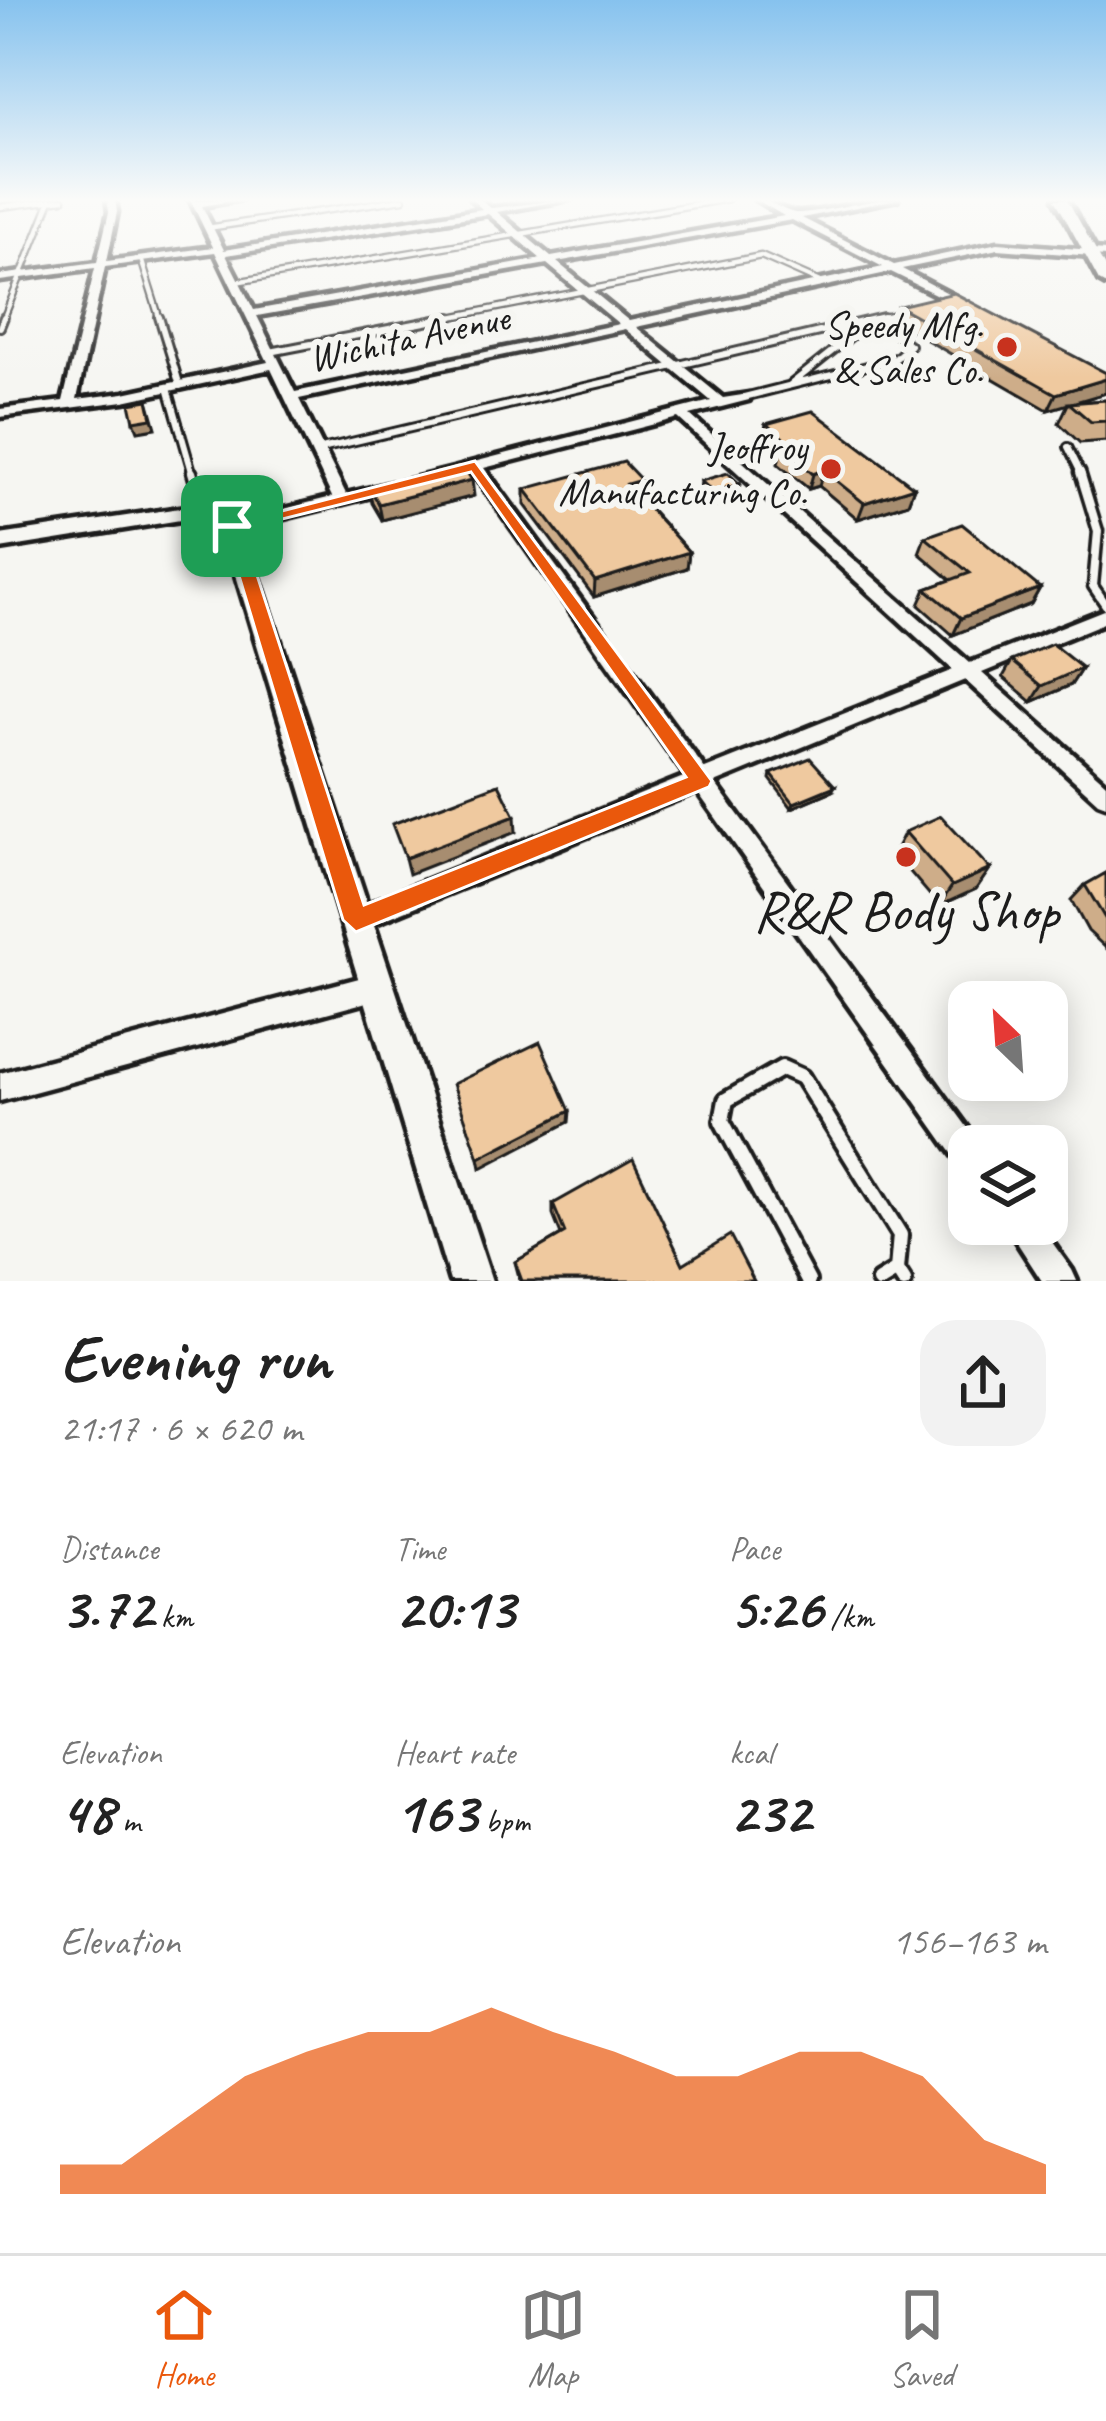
<!DOCTYPE html>
<html lang="en">
<head>
<meta charset="utf-8">
<style>
	:root { --surface:#fff; --page:#f2f2f2; --text:#222; --muted:#767676; --line:#e0e0e0; --accent:#ea580c }
	body { margin:0; font-family:Caveat,sans-serif; background:var(--page); color:var(--text); height:100vh; display:flex; flex-direction:column; font-size:45px; white-space:nowrap }
	* { box-sizing:border-box; margin:0 }
	p { font-size:39px; color:var(--muted) }
	.icon { flex:none; width:66px; height:66px; fill:none; stroke:currentColor; stroke-width:2; stroke-linecap:round; stroke-linejoin:round }
	.map { position:relative; height:1281px; overflow:hidden }
	.details { display:flex; flex-direction:column; background:var(--surface); flex:1 }
	.details>* { flex:none }
	.needle { width:78px; rotate:335deg }
	.buttons { position:absolute; left:948px; top:981px; display:grid; gap:24px }
	.buttons a { display:grid; place-items:center; width:120px; height:120px; border-radius:24px; background:var(--surface); box-shadow:0 6px 30px #0003; font-size:60px }
	.pin { position:absolute; display:grid; place-items:center; width:102px; height:102px; color:#fff; margin:-51px; border-radius:24px; box-shadow:0 6px 18px #0006 }
	.round { display:grid; place-items:center; flex:none; width:126px; height:126px; border-radius:36px; background:var(--page) }
	.headline { display:flex; align-items:center; justify-content:space-between; height:204px; padding:0 60px }
	h1 { font-size:66px; font-weight:800; line-height:90px }
	.stats { display:grid; grid-template-columns:repeat(3,1fr); gap:18px; height:204px; padding:12px 60px }
	.stats div { display:grid; align-content:center }
	.stats b { font-size:60px; font-weight:800 }
	.stats small { font-size:33px; font-weight:400 }
	.stats p { font-size:33px }
	.chart { height:336px; padding:24px 60px }
	.chart p { display:flex; justify-content:space-between }
	.chart svg { width:100%; height:216px; margin-top:12px; fill:var(--accent); opacity:.7 }
	.tab-bar { display:flex; justify-content:space-around; align-items:center; height:168px; border-top:3px solid var(--line); background:var(--surface); font-size:33px; color:var(--muted) }
	.tab-bar a { display:grid; justify-items:center; gap:6px }
	.tab-bar .on { color:var(--accent) }
	.map>svg:first-child { display:block }
	.lines { fill:none; stroke-linecap:round; stroke-linejoin:round }
	.lane-far3-casing { stroke:#1c1c1c; stroke-width:9 }
	.lane-far2-casing { stroke:#1c1c1c; stroke-width:12 }
	.lane-far1-casing { stroke:#1c1c1c; stroke-width:15 }
	.lane-casing { stroke:#1c1c1c; stroke-width:22 }
	.street-casing { stroke:#1c1c1c; stroke-width:9 }
	.secondary-casing { stroke:#1c1c1c; stroke-width:9 }
	.lane-far3 { stroke:#f6f6f2; stroke-width:4.5 }
	.lane-far2 { stroke:#f6f6f2; stroke-width:6 }
	.lane-far1 { stroke:#f6f6f2; stroke-width:8 }
	.lane { stroke:#f6f6f2; stroke-width:14 }
	.street { fill:#f6f6f2; fill-rule:evenodd }
	.secondary { fill:#f6f6f2; fill-rule:evenodd }
	.wall { fill:#cead89; stroke:#1c1c1c; stroke-width:3 }
	.shaded-wall { fill:#a78d6f; stroke:#1c1c1c; stroke-width:3 }
	.building { fill:#efc99f; stroke:#1c1c1c; stroke-width:3 }
	.route { fill:#ea580c; stroke:#fff; stroke-width:3; fill-rule:evenodd }
	.poi-dot { fill:#c8321e; stroke:#f6f6f2; stroke-width:4.5 }
	.labels { text-anchor:middle; dominant-baseline:central; stroke-width:12; stroke-linejoin:round; paint-order:stroke }
	.far-poi-label { font-size:39px; fill:#1c1c1c; stroke:#f6f6f2; text-anchor:end }
	.far-street-label { font-size:39px; fill:#1c1c1c; stroke:#f6f6f2 }
	.near-poi-label { font-size:57px; fill:#1c1c1c; stroke:#f6f6f2 }
</style>
</head>
<body>
<div class="map">
<svg width="1106" height="1281" viewBox="0 0 1106 1281">
	<rect width="100%" height="100%" fill="#f6f6f2"/>
	<filter id="ink" filterUnits="userSpaceOnUse"><feTurbulence type="fractalNoise" baseFrequency=".00833" numOctaves="2"/><feDisplacementMap in="SourceGraphic" scale="24" xChannelSelector="R" yChannelSelector="G"/><feConvolveMatrix kernelMatrix="1 2 1 2 8 2 1 2 1" color-interpolation-filters="sRGB"/></filter>
	<g filter="url(#ink)">
		<g class="lines">
			<defs>
				<path id="lane-far3" d="M0 207 63 199
					M207 228 403 199
					M142 262 160 320
					M235 282 728 199
					M3 320 51 200
					M436 320 761 256 822 283
					M871 320 907 311"/>
				<path id="lane-far2" d="M159 317 180 386
					M0 327 4 317
					M270 352 451 317
					M168 388 193 475
					M744 397 895 359 910 345 892 331 860 329 790 385
					M1068 447 1082 475
					M317 450 883 317"/>
				<path id="lane-far1" d="M192 472 204 512
					M1080 472 1098 531 1093 586 1106 605"/>
				<path id="lane" d="M808 1281 722 1121 726 1100 782 1068 802 1077 900 1235 897 1270 904 1281
					M879 1281 897 1270"/>
				<path id="street" d="M107 199H115L117 212 107 261 213 247 190 199 199 201 242 199 202 206 224 250 482 209 471 199H480L491 208 570 199 497 212 551 257 784 216 755 199C772 199 784 214 800 213 833 211 864 199 897 199L802 218 894 265 998 243 1106 251V257L998 249 902 269 967 303 968 305 963 308 891 272 636 327 723 398 749 394V400L690 415 970 663 1106 609V622L982 673 1106 783V805L1098 802 965 680 715 783 979 1143 981 1146H969V1167L959 1163 697 791 356 931 348 928 344 920 348 912 686 776 472 471 464 473 457 469 470 463 711 401 625 329 299 399 346 494 391 483 398 487 396 490 232 531 227 529 224 526 227 523 332 497 271 369 124 401 0 417V409L63 401 95 268 0 281V275L97 262 109 212ZM488 214 541 259 254 310 226 255ZM792 220 883 267 629 321 557 262ZM215 252 268 362 124 393 77 399 105 267ZM547 264 619 324 295 392 257 316ZM678 418 953 670 705 769 484 468Z
					M378 973 387 977 391 986 387 995 378 999 0 1101V1073Z
					M1005 1224H1039L1072 1270 1077 1281H1042Z"/>
				<path id="secondary" d="M1055 199H1067L1106 269V285L1099 281Z
					M193 506 227 512 242 526 492 1281H450L222 529 214 521 193 518 0 549V535Z"/>
			</defs>
			<use href="#lane-far3" class="lane-far3-casing"/>
			<use href="#lane-far2" class="lane-far2-casing"/>
			<use href="#lane-far1" class="lane-far1-casing"/>
			<use href="#lane" class="lane-casing"/>
			<use href="#street" class="street-casing"/>
			<use href="#secondary" class="secondary-casing"/>
			<use href="#lane-far3" class="lane-far3"/>
			<use href="#lane-far2" class="lane-far2"/>
			<use href="#lane-far1" class="lane-far1"/>
			<use href="#lane" class="lane"/>
			<use href="#street" class="street"/>
			<use href="#secondary" class="secondary"/>
		</g>
		<path class="wall" d="M899 306 1106 373V393L1074 402 1106 400V441L1080 443 1059 423 1068 404 1048 410 894 321Z
			M766 424 914 487 908 503 858 519 819 486 809 489 778 464 780 454 763 439Z
			M701 481 737 500 711 508 699 497Z
			M369 487 474 496 382 520 372 503Z
			M525 489 640 496H639L689 552 687 568 594 597 525 505Z
			M925 537 1040 588 1031 604 953 635 919 605 926 589 951 580 919 553Z
			M1012 661 1082 668 1071 685 1032 702 1003 677Z
			M771 774 832 791 792 808 770 779Z
			M905 832 990 869 976 889 939 906 894 853Z
			M1106 873V948L1088 931 1071 900 1085 885Z
			M553 1204 683 1264 754 1281H520L515 1262 561 1235 553 1215Z"/>
		<path class="shaded-wall" d="M1106 379V393L1048 410 1056 394Z
			M148 400 156 428 138 431 134 421Z
			M823 470 819 486 809 489 813 474Z
			M472 480 474 496 382 520 379 504Z
			M641 480 640 496 626 500 627 484Z
			M740 484 737 500 711 508 713 492Z
			M914 487 908 503 858 519 864 503Z
			M689 552 687 568 594 597 595 581Z
			M1040 588 1031 604 953 635 961 618Z
			M1082 668 1071 685 1032 702 1042 686Z
			M835 786 832 791 792 808 794 803Z
			M515 816 516 832 409 874 405 858Z
			M990 869 976 889 939 906 952 886Z
			M570 1111 569 1122 481 1168 479 1158Z"/>
		<path class="building" d="M954 293 1106 373V379L1056 394 899 306Z
			M148 400 152 418 134 421 130 403Z
			M1106 400V421L1091 422 1069 403Z
			M813 411 914 487 864 503 823 470 813 474 782 448 792 445 766 424Z
			M624 462 641 480 627 484 689 552 595 581 525 489Z
			M461 464 472 480 379 504 369 487Z
			M728 473 740 484 713 492 701 481Z
			M962 524 1040 588 961 618 926 589 970 573 925 537Z
			M1052 644 1082 668 1042 686 1012 661Z
			M810 758 835 786 794 803 771 774Z
			M499 784 515 816 405 858 392 824Z
			M941 816 990 869 952 886 905 832Z
			M1106 873V920L1085 885Z
			M540 1042 570 1111 479 1158 453 1084Z
			M633 1159 683 1264 730 1235 754 1281H522L515 1262 565 1233 553 1204Z"/>
	</g>
	<linearGradient id="sky" x2="0" y2="1"><stop stop-color="#86c2ee"/><stop offset="0.53" stop-color="#fbfbf9"/><stop offset="1" stop-color="#fbfbf9" stop-opacity="0"/></linearGradient>
	<rect width="1106" height="378" fill="url(#sky)"/>
	<path class="route" d="M475 461 712 781 709 787 356 932 343 920 224 526ZM471 472 686 777 364 905 242 529Z"/>
	<g class="poi-dot">
		<circle cx="1007" cy="347" r="12"/>
		<circle cx="831" cy="469" r="12"/>
		<circle cx="906" cy="857" r="12"/>
	</g>
	<g class="labels">
		<g class="far-poi-label">
			<text x="983" y="325">Speedy Mfg.<tspan x="983" dy="45">&amp; Sales Co.</tspan></text>
			<text x="807" y="447">Jeoffroy<tspan x="807" dy="45">Manufacturing Co.</tspan></text>
		</g>
		<g class="far-street-label">
			<text transform="translate(409 338) rotate(-12)">Wichita Avenue</text>
		</g>
		<g class="near-poi-label">
			<text x="906" y="911">R&amp;R Body Shop</text>
		</g>
	</g>
</svg>
<div class="buttons">
<a><svg class="needle" viewBox="-14 -14 28 28"><path d="M0-13l5 13h-10z" fill="#e53935"/><path d="M0 13l5-13h-10z" fill="#767676"/></svg></a>
<a><svg class="icon" aria-label="layers" viewBox="0 0 24 24"><path d="M12 4l9 5-9 5-9-5zM3 14l9 5 9-5"/></svg></a>
</div>
<div class="pin" style="left:232px;top:526px;background:#1e9e55"><svg class="icon" aria-label="arrive" viewBox="0 0 24 24"><path d="M6 21V4h12l-3 4 3 4H6"/></svg></div>
</div>
<section class="details">
<div class="headline"><div><h1>Evening run</h1><p>21:17 · 6 × 620 m</p></div><a class="round"><svg class="icon" aria-label="share" viewBox="0 0 24 24"><path d="M12 15V3M7 8l5-5 5 5M5 13v7h14v-7"/></svg></a></div>
<div class="stats">
<div><p>Distance</p><b>3.72<small> km</small></b></div>
<div><p>Time</p><b>20:13</b></div>
<div><p>Pace</p><b>5:26<small> /km</small></b></div>
</div>
<div class="stats">
<div><p>Elevation</p><b>48<small> m</small></b></div>
<div><p>Heart rate</p><b>163<small> bpm</small></b></div>
<div><p>kcal</p><b>232</b></div>
</div>
<div class="chart"><p><span>Elevation</span>156–163 m</p>
<svg viewBox="0 0 160 44" preserveAspectRatio="none"><path d="M0 44V38L10 38L20 29L30 20L40 15L50 11L60 11L70 6L80 11L90 15L100 20L110 20L120 15L130 15L140 20L150 33L160 38V44z"/></svg>
</div>
</section>
<nav class="tab-bar">
<a class="on"><svg class="icon" aria-label="home" viewBox="0 0 24 24"><path d="M3 11l9-7 9 7M6 9v11h12V9"/></svg>Home</a>
<a><svg class="icon" aria-label="map" viewBox="0 0 24 24"><path d="M3 6l6-2 6 2 6-2v14l-6 2-6-2-6 2zM9 4v14M15 6v14"/></svg>Map</a>
<a><svg class="icon" aria-label="saved" viewBox="0 0 24 24"><path d="M7 4h10v16l-5-4-5 4z"/></svg>Saved</a>
</nav>
</body>
</html>
